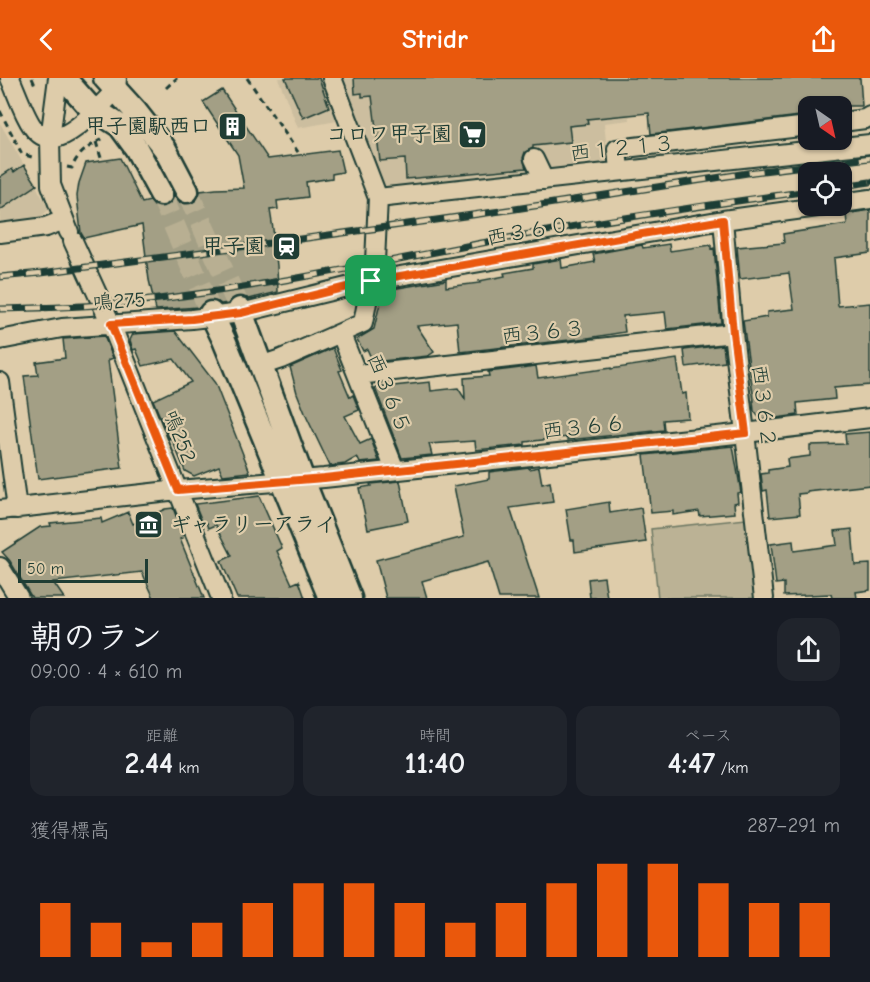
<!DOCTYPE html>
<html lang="ja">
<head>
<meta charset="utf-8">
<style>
	:root { --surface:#171b24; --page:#20242c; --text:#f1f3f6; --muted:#9ea1a6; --accent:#ea580c }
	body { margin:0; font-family:"Comic Neue","Klee One",sans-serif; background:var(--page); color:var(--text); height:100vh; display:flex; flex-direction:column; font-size:22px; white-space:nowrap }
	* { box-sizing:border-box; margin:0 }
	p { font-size:20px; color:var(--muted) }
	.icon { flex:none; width:33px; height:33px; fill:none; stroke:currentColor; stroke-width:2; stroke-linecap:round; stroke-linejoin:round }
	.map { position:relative; height:520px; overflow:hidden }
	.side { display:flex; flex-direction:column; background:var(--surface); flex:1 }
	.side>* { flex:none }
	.needle { width:39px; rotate:146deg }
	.buttons { position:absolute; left:798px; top:18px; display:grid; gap:12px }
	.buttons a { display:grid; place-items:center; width:54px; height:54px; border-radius:12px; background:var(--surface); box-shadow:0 2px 4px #0004; font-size:30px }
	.scale { position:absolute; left:18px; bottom:15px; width:130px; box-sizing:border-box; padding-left:6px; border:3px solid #1f3d34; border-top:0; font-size:16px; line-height:21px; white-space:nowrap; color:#1f3d34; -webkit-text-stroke:4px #deccaa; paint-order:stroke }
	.pin { position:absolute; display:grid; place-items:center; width:51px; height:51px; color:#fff; margin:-26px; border-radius:12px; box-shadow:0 3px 9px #0006 }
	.round { display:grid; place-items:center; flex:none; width:63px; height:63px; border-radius:18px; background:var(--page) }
	.head { display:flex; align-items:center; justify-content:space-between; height:102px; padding:0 30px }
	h1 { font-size:33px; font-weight:800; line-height:45px }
	.figures { display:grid; grid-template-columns:repeat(3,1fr); gap:9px; height:102px; padding:6px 30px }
	.figures div { display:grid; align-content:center; border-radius:15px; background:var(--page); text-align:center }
	.figures b { font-size:30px; font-weight:800 }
	.figures small { font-size:16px; font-weight:400 }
	.figures p { font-size:16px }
	.chart { height:168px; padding:12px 30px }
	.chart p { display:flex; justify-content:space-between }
	.chart svg { width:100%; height:108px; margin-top:6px; stroke:var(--accent); stroke-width:6 }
	header { display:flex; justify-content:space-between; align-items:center; height:78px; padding:0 30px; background:var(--accent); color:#fff; font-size:27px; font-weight:800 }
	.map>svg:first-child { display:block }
	.built { fill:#ccbe9f }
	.green { fill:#bbb295; stroke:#6d7864; stroke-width:1.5 }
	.building { fill:#a39f85; stroke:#1f3d34; stroke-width:1.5 }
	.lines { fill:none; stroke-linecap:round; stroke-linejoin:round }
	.major-tunnel { stroke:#b8af92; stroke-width:22; stroke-dasharray:22 11; stroke-linecap:butt }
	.minor-casing { stroke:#1f3d34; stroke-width:22 }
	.major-casing { stroke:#1f3d34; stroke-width:27 }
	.path { stroke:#1f3d34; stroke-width:3; stroke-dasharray:6 4.5; stroke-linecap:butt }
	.minor { stroke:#deccaa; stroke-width:18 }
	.major { stroke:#deccaa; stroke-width:22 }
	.rail-casing { stroke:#1f3d34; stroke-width:7 }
	.rail { stroke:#deccaa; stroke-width:4.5; stroke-dasharray:14; stroke-linecap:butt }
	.route-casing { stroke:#fff; stroke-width:12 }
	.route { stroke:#ea580c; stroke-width:8 }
	.labels { text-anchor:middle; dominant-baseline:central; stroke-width:4.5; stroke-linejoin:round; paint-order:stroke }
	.poi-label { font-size:21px; font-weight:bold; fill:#1f3d34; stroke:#deccaa; text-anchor:end }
	.street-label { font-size:21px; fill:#1f3d34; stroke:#deccaa }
</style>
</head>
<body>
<header><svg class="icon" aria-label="back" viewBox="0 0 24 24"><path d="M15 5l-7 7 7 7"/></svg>Stridr<svg class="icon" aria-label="share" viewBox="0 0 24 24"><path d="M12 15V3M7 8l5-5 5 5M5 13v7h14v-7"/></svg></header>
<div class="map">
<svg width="870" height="520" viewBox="0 0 870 520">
	<rect width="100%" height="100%" fill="#deccaa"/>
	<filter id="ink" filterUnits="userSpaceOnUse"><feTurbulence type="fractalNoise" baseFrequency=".0167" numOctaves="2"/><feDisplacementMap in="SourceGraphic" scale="12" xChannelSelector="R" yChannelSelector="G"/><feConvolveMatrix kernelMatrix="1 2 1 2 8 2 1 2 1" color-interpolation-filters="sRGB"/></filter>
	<g filter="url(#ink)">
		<path class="built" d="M278 0H626L630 42 604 45 609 89 386 110 354 40 298 50Z
			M0 45 49 131 39 141 0 146Z"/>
		<path class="green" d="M746 441 755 520H658L651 451Z"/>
		<path class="building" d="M285 0H319L329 29 303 40Z
			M354 0H860L862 28H808V37L651 56 649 35 587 41 588 46 569 48 571 64 533 68V70L525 74 523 80 526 90 406 101 405 81 380 83 372 18 362 19V15L355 16Z
			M222 12 268 81 338 72 343 94 332 96V100L306 104 308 119 277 123 278 131 270 132 273 151 277 188 278 214 249 221 243 218H236L230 222 228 225 221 226 218 224 211 222 205 223 199 229 156 232 149 202 142 147 84 160 81 155 77 118 79 105 86 85 120 80 142 125 150 123 154 128 160 129 168 128 172 124 174 118 179 124 187 126 193 125 198 121 200 113 216 111 244 110 238 77 203 24Z
			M24 87 37 107 0 132V99L12 91 14 94Z
			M870 132V175L834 180 838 228 870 225V307L834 310 835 321 797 325 798 337 761 342 754 333 753 323H754L743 243 767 239V234L794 231 789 195 740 201 737 169 784 165 783 156 847 146 846 136Z
			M669 166 670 173 711 167V171L714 170 721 245 667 251 665 234 623 238 625 254 588 260 460 274 457 244 417 248 434 274 428 278 373 284 367 271 363 273 357 261 374 251 380 225 386 212 446 202V209L480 205 479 203 505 198 504 195 533 190V186L561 181 562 190 595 184 593 176 642 167 643 170Z
			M175 253 215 305 250 394 223 397 219 388 194 398 185 393 171 359 169 360 153 322 191 304 174 281 143 288 136 271 133 272 130 262 133 256Z
			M104 258 113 280 108 282 122 390 38 401 24 298 38 297 36 284 65 280 63 261Z
			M723 267 725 284 686 289 684 272Z
			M333 270 342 292 339 293 350 319 353 317 359 332 345 338 360 366 371 361 379 383 360 385 357 379 345 386 330 388 307 340 297 315 290 289Z
			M677 281 682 316 686 315 688 340 663 342 664 352 568 362V359L525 364V367L476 372 475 363 429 366 432 377 402 380 375 310 430 304 431 313 458 310 465 321 464 300 489 298 488 294 536 288 538 300 611 290V291Z
			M870 354V407L807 414V415L798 416 800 436 770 439 767 412 763 413 761 396 768 395V392L788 389 787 381 810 378V367L846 366 845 356Z
			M733 368 741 414 737 415 738 424 734 425 735 435 700 438 699 433 673 437V433L651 435 644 377Z
			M529 389V391L539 389 542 406 550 404 553 424 510 430 539 520H499L488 484 422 503 427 520H386L376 482 464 459 454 408 489 401V394Z
			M400 403 408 443 368 451 359 410 371 408 370 406Z
			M259 418 282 470 277 473 292 506 299 503 305 520H237L221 483 232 478 216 447 209 450 207 445 203 446 195 426Z
			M609 424 610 435 641 430 646 464 575 474 574 462H571L566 431Z
			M173 430 183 456H182L183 460 180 461 204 520H154L142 494 53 504 64 520H32L10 483 2 474 40 449 51 448 50 445 101 440 102 445 128 434 133 446 165 431Z
			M852 451 855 487 870 486V512L856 514 857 520H832L831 516 784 518V505L776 506 771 466 793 463 794 473 837 467 835 453Z
			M604 499 607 520H590L588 501Z"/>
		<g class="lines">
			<path class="major-tunnel" d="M187 113 240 231
				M161 116 211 235"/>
			<defs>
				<path id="minor" d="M10 0C16 13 27 46 37 54 43 60 51 62 59 59 78 53 102 26 116 12L117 0
					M58 0 50 61 51 107 69 154
					M842 44 865 41 870 38
					M534 81 544 102
					M619 93 617 71 808 48
					M378 120 870 66
					M842 125 870 121
					M723 142 733 255 745 355 764 520
					M0 155 46 149 64 142
					M73 163 111 246 221 520
					M341 256 395 392
					M0 262 62 250 192 241 241 235 371 203 723 142 825 128
					M260 288 281 281 363 245 375 183 378 120 332 0
					M358 297 733 255
					M0 304 17 431
					M0 432 178 412 324 400 745 355 870 340
					M0 489 19 520"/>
				<path id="major" d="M64 0 88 27 120 48 136 70 161 116
					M105 0 136 34 165 71 187 113
					M240 231 303 402 350 520
					M211 235 224 262 330 520"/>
			</defs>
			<use href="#minor" class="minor-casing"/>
			<use href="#major" class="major-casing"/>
			<path class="path" d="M32 0 35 7
				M247 0 300 77
				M166 10 177 0
				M0 33 22 76 35 80
				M96 64 102 83
				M67 89 72 90C77 75 91 67 104 60"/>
			<use href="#minor" class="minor"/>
			<use href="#major" class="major"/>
			<defs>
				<path id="rail" d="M842 108 870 104
					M0 199 41 195 286 163 515 131 754 94 870 80
					M0 231C41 230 82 229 123 225 260 211 395 181 530 156 622 139 716 126 808 113"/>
			</defs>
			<use href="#rail" class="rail-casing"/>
			<use href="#rail" class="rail"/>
		</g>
	</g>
	<g class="lines" filter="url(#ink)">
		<defs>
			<path id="route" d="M723 142 733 255 746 355 324 400 178 412 111 246 192 241 241 235 371 203Z"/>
		</defs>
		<use href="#route" class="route-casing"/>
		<use href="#route" class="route"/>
	</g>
	<defs>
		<symbol id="building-square" viewBox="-11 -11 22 22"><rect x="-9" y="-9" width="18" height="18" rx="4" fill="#1f3d34" stroke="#deccaa"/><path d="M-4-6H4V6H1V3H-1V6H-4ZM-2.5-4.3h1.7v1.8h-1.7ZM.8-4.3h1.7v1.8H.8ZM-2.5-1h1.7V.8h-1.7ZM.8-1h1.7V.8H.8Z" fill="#fff"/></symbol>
		<symbol id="supermarket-square" viewBox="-11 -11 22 22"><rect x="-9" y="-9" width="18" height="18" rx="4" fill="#1f3d34" stroke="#deccaa"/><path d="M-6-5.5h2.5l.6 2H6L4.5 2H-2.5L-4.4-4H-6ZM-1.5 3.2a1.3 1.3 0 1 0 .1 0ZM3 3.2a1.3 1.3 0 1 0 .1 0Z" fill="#fff"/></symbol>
		<symbol id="station-square" viewBox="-11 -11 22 22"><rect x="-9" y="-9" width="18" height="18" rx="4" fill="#1f3d34" stroke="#deccaa"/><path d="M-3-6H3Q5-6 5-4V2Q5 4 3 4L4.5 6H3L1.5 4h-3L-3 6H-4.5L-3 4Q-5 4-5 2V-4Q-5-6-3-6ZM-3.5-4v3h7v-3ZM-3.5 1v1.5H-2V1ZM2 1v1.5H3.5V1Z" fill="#fff"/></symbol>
		<symbol id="museum-square" viewBox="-11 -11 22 22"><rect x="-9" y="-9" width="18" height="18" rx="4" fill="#1f3d34" stroke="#deccaa"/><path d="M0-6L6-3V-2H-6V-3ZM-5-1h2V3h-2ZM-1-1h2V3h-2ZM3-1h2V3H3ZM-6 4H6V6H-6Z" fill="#fff"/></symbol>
	</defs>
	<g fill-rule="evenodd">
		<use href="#building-square" x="216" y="32" width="33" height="33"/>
		<use href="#supermarket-square" x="456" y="40" width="33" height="33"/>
		<use href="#station-square" x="270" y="152" width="33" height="33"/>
		<use href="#museum-square" x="132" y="430" width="33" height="33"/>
	</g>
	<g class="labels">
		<g class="poi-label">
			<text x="211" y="48">甲子園駅西口</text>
			<text x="452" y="56">コロワ甲子園</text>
			<text x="265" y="168">甲子園</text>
			<text x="170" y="446" text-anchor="start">ギャラリーアライ</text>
		</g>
		<g class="street-label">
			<text transform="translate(622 70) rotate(-6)">西１２１３</text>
			<text transform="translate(528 153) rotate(-10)">西３６０</text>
			<text transform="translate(119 223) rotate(-4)">鳴275</text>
			<text transform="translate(543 254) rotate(-6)">西３６３</text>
			<text transform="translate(389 315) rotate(68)">西３６５</text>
			<text transform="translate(764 328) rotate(83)">西３６２</text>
			<text transform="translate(584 349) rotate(-6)">西３６６</text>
			<text transform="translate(180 358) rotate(68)">鳴252</text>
		</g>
	</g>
</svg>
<div class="buttons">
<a><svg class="needle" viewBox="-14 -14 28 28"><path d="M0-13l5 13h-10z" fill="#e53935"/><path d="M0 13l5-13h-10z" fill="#9ea1a6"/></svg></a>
<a><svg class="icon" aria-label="locate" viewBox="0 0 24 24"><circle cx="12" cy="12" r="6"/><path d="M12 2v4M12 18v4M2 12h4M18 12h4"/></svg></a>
</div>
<div class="scale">50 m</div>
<div class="pin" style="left:371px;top:203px;background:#1e9e55"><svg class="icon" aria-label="arrive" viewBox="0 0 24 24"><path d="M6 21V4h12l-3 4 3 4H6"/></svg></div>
</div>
<section class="side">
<div class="head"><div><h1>朝のラン</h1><p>09:00 · 4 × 610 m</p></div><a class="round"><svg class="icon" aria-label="share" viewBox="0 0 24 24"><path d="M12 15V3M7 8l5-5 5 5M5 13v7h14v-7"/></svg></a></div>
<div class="figures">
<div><p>距離</p><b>2.44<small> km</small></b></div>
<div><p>時間</p><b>11:40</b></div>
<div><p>ペース</p><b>4:47<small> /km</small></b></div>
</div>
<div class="chart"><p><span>獲得標高</span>287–291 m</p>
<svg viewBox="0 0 160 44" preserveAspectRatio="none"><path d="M5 44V22M15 44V30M25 44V38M35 44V30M45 44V22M55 44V14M65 44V14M75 44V22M85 44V30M95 44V22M105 44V14M115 44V6M125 44V6M135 44V14M145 44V22M155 44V22"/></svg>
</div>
</section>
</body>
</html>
